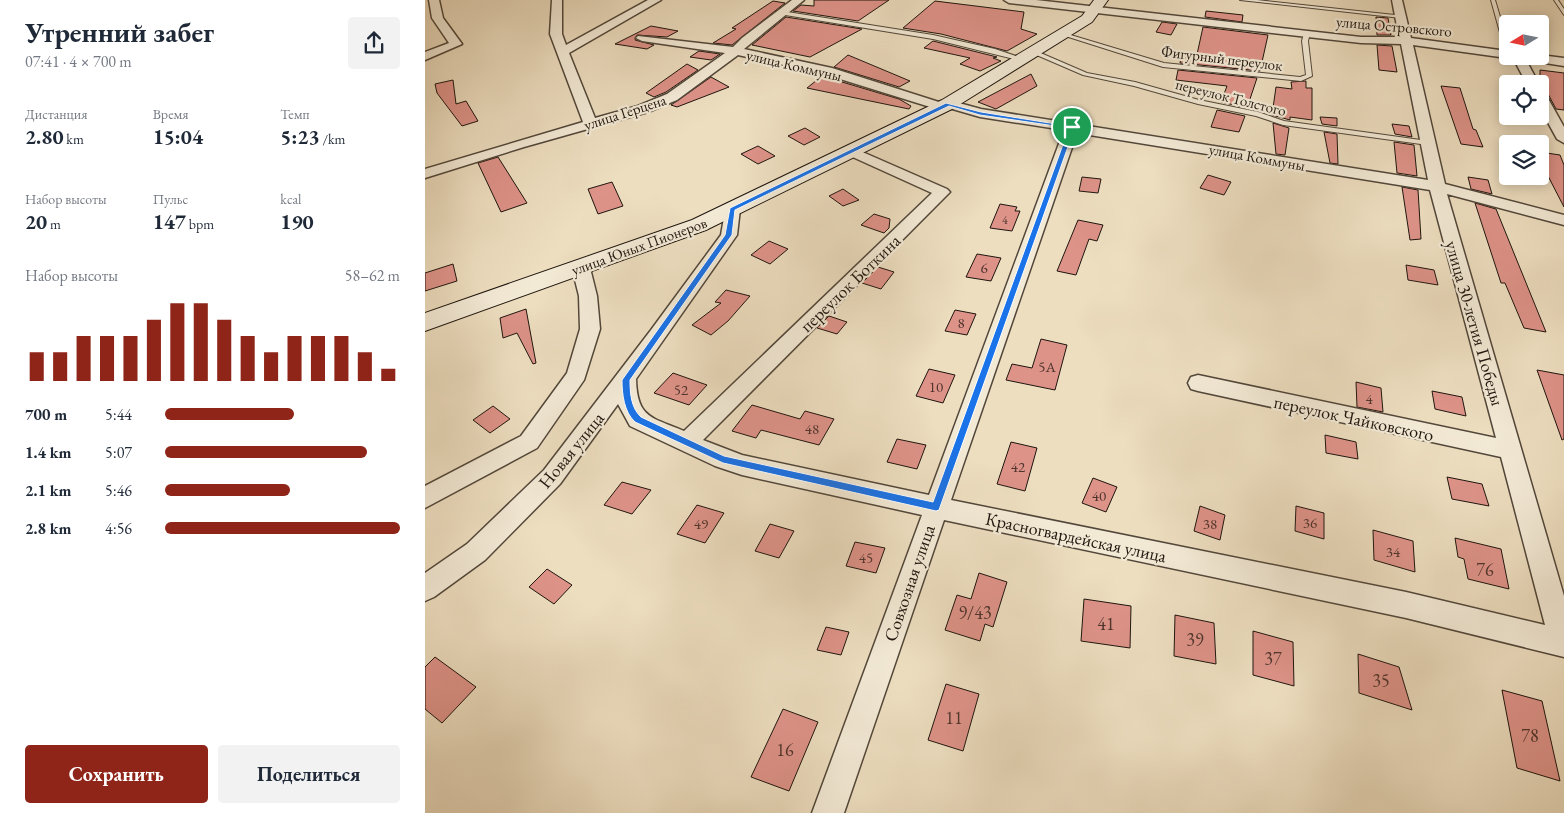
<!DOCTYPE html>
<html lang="ru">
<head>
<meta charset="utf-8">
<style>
	:root { --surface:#fff; --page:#f2f2f3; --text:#1f2937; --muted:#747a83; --accent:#8f2418 }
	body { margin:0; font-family:"EB Garamond",serif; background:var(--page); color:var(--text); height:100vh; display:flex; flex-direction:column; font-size:19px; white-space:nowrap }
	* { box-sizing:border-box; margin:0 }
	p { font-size:16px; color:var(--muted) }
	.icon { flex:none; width:28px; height:28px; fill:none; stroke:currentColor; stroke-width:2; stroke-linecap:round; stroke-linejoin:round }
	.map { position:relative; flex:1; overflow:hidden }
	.drawer { display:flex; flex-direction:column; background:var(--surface); width:425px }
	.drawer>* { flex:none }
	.needle { width:32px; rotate:260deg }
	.buttons { position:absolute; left:1074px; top:15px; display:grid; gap:10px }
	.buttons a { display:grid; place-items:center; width:50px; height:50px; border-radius:5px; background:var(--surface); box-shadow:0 2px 12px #0003; font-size:25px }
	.pin { position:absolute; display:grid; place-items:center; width:42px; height:42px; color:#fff; margin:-21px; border:2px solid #fff; border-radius:50%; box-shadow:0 1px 5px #0007 }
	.round { display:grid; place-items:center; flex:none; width:52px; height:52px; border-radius:5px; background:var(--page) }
	.headline { display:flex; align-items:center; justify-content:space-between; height:85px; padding:0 25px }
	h1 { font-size:28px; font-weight:700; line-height:38px }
	.metrics { display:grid; grid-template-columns:repeat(3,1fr); gap:8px; height:85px; padding:5px 25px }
	.metrics div { display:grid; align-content:center }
	.metrics b { font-size:21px; font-weight:700 }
	.metrics small { font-size:14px; font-weight:400 }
	.metrics p { font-size:14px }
	.chart { height:140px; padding:10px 25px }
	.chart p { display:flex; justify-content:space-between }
	.chart svg { width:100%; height:90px; margin-top:5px; stroke:var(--accent); stroke-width:6 }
	.action { display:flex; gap:10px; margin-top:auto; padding:10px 25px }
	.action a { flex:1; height:58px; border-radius:5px; background:var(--accent); color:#fff; font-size:20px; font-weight:700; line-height:58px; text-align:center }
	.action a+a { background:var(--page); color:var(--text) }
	ul { padding:0 25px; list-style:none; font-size:16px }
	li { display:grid; grid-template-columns:80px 60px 1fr; align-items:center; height:38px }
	li i { height:12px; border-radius:6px; background:var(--accent) }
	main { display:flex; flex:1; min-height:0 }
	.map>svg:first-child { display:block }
	.building { fill:#de9389; stroke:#1e150e }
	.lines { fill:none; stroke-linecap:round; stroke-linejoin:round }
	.service-casing { stroke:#52473a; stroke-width:2 }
	.minor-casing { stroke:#52473a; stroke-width:3 }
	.secondary-casing { stroke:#1e150e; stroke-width:2 }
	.service { fill:#f3ead6; fill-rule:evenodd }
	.minor { fill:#f3ead6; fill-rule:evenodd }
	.secondary { fill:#f3ead6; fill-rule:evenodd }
	.route { fill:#1a73e8; stroke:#fff; fill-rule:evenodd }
	.labels { text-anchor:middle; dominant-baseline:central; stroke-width:4.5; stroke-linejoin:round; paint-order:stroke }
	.far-number-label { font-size:12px; fill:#4e342d }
	.far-street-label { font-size:15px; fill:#1e150e; stroke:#f3ead6 }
	.number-label { font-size:15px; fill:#4e342d }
	.street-label { font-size:18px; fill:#1e150e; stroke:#f3ead6 }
	.near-number-label { font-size:18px; fill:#4e342d }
</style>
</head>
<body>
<main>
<section class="drawer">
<div class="headline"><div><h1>Утренний забег</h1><p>07:41 · 4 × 700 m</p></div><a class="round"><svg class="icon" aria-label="share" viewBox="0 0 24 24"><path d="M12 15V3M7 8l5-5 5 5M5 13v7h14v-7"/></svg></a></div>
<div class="metrics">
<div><p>Дистанция</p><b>2.80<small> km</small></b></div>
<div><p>Время</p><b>15:04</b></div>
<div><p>Темп</p><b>5:23<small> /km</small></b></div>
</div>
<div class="metrics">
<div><p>Набор высоты</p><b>20<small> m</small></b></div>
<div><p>Пульс</p><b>147<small> bpm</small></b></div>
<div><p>kcal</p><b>190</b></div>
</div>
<div class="chart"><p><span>Набор высоты</span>58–62 m</p>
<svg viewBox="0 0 160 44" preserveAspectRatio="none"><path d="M5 44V30M15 44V30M25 44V22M35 44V22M45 44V22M55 44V14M65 44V6M75 44V6M85 44V14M95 44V22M105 44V30M115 44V22M125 44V22M135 44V22M145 44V30M155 44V38"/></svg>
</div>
<ul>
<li><b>700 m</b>5:44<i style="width:55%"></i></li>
<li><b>1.4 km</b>5:07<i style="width:86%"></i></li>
<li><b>2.1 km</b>5:46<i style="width:53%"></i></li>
<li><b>2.8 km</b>4:56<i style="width:100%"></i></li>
</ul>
<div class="action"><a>Сохранить</a><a>Поделиться</a></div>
</section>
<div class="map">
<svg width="1139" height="813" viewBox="0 0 1139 813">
	<rect width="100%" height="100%" fill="#eddec0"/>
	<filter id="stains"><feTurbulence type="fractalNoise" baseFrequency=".004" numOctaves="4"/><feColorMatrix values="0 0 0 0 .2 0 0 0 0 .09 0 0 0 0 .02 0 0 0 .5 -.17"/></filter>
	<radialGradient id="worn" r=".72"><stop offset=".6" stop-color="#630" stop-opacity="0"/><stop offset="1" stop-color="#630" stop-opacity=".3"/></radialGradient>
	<path class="building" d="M389 0H464L433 21 368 11 376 5 389 6Z
		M348 1 360 3 307 45 288 43 311 29 307 28Z
		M510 1 599 12 596 29 612 34 582 51 516 34 478 28Z
		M781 11 818 15 817 22 780 17Z
		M361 17 437 29 385 57 327 45Z
		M951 17 963 18 966 35H952Z
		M737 22 752 24 746 35 731 32Z
		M226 26 253 31 242 37 212 35 210 40 229 45 222 49 190 44Z
		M778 27 843 35 835 71 755 63 756 57 771 59Z
		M508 41 572 57 568 58 576 61 555 71 535 64 545 58 499 48Z
		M952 45 967 46 972 72 954 70Z
		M274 51 295 54 286 60 265 57Z
		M423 55 485 81 474 87 409 67Z
		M262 64 273 70 241 92 229 97 221 93Z
		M753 70 832 78 822 108 796 102 802 86 751 80Z
		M1115 70 1139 73V110L1131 109 1122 92 1115 90Z
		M606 74 612 86 571 109 553 102Z
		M397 76 474 99 486 106 484 109 382 88Z
		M286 77 304 87 252 107 246 105Z
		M28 80 31 104 41 101 53 121 37 126 12 93 10 84Z
		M881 81V88H887V120L865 117V120L847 115 851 87 867 89 866 82Z
		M1016 86 1035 88 1048 129 1051 130 1058 147 1036 144Z
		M792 110 820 116 814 132 786 127Z
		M895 117 912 118V126L897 124Z
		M848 123 864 128 860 155 851 154Z
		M967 124 984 126 987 137 970 134Z
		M380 128 395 137 379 145 363 136Z
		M899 132 912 134 913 164 905 163Z
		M969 142 989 145 992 176 972 173Z
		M333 146 350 156 333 164 316 154Z
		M1115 152 1135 155 1139 165V207L1123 176Z
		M73 157 102 203 76 212 53 163Z
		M783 175 806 182 799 195 775 188Z
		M657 177 676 179 673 193 654 191Z
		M1043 177 1063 180 1067 194 1046 189Z
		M187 182 198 206 173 214 163 189Z
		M977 187 993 190 996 239 985 240Z
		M418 189 434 200 418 206 404 196Z
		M1050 203 1071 209 1121 332 1099 328 1080 283H1076Z
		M575 204 592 207 590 211H595L587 231 565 228Z
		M449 214 465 219 464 228 459 233 436 225Z
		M653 220 678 225 672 241 664 239 651 275 632 271Z
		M344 241 363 249 345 264 326 255Z
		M552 254 576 258 566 281 541 277Z
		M28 264 32 281 0 291V273Z
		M981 265 1009 270 1013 285 983 280Z
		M453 267 469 272 456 289 437 283Z
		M301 290 325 296 303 321 286 335 267 325 296 303 290 302Z
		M101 309 111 363 108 364 92 333 78 338 75 318Z
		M530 310 551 314 542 335 520 331Z
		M404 316 422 322 412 334 392 328Z
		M616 339 642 345 630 390 581 380 587 364 607 368Z
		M504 369 530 375 518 403 491 396Z
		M1112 370 1139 375V439L1137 440Z
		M248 373 282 385 264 405 229 393Z
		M931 382 956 388 958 412 932 407Z
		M1007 391 1037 397 1041 416 1010 409Z
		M327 405 375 419 380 411 409 419 394 445 336 430 331 438 307 431Z
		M68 406 85 419 65 433 48 420Z
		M900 435 931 442 933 459 901 453Z
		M472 439 501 445 492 469 462 462Z
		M586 442 612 448 600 491 572 484Z
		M1022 477 1057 484 1064 506 1027 499Z
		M668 478 692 487 681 512 657 503Z
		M197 482 226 490 207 514 179 505Z
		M272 505 299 513 280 543 252 534Z
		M775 506 800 515 795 540 769 531Z
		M871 506 899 513V539L870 531Z
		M345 524 369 531 354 558 330 551Z
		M948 530 988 541 990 572 949 560Z
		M1030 538 1076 549 1084 589 1043 579 1039 559 1033 557Z
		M430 542 460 548 451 573 421 566Z
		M122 569 147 585 129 604 104 587Z
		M554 573 582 582 568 627 560 624 555 641 520 630 532 595 546 599Z
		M659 599 706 606 705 648 656 641Z
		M750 615 789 623 791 664 749 656Z
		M401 627 424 632 416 655 392 650Z
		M828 631 868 642 869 686 828 675Z
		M933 654 974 667 987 710 934 693Z
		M10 657 51 687 17 723 0 709V667Z
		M521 684 554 694 538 751 503 740Z
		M1077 690 1117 701 1135 781 1092 768Z
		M358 709 393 722 364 791 326 777Z"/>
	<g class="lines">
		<defs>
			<path id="service" d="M815 0H832L979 16 976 18Z
				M1066 0H1070L1082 40V49L1079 47Z
				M1129 0H1133L1139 9V15Z
				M356 11 508 35 570 49 600 59 597 61 508 39 354 14Z
				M882 31 885 33 883 41 887 76 876 81 738 67 634 34 639 33 739 63 875 77 881 75 877 41 879 33Z
				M607 51H611L662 73 710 82 774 100 833 112 859 121 1003 141 1006 143 1003 145 858 125 831 116 773 104 709 86 658 75 607 53Z"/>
			<path id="minor" d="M4 0H14L18 18 37 44 0 60V52L24 43 7 18Z
				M127 0H137V34L141 45 223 0H236L144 53 170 118 213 106 242 94 300 53 217 41 211 38 213 36 308 47 317 38 367 0H379L319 49 407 68 517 103 523 100 556 109 1003 180 976 44 936 43 584 3 579 0H611L936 37H974L967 0H977L986 38 1082 51V56H1086L1082 58 988 45 1020 184 1139 215V225L1022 194 1139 596V657L981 618 519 520 419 813H387L497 515 317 475 290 466 205 426 193 404 135 484 60 560 9 597 0 601V573L42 544 119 470 226 330 296 235 301 206 307 204 315 209 312 235 211 379C212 419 227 417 259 431L507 193 421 154 419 151 421 148 426 147 522 189 525 192 278 440 317 455 504 495 639 130 555 117 524 108 518 111 399 74 313 55 252 100 223 112 99 147 0 178V169L158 122 125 34ZM652 133 1005 190 1071 438 773 375 766 377 763 383 766 389 773 391 1076 457 1120 625 981 592 526 500Z
				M1115 55 1139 58V66L1101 60 1114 84H1102L1087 56Z
				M1115 92 1120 93 1139 127V143L1132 139 1115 108Z
				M156 262 162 264 165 268 172 296 175 329 159 380 112 448 0 508V486L96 436 142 373 155 329 154 296 147 268 150 264Z"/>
			<path id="secondary" d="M669 0H683L667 22 529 108 281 230 0 331V313L267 220 517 100 657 16Z"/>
		</defs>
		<use href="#service" class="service-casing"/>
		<use href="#minor" class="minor-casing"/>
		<use href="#secondary" class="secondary-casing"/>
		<use href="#service" class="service"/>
		<use href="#minor" class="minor"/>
		<use href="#secondary" class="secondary"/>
	</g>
	<path class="route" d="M521 103 556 112 650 127 514 510 511 511 298 463 210 422C199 412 197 394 197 380L300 235 305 208ZM524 106 555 115 644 128 508 502 299 456 216 417C206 408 205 393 205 380L307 235 310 210Z"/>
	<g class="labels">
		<g class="far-number-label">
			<text x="580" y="220">4</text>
		</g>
		<g class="far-street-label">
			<text transform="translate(969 26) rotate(5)">улица Островского</text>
			<text transform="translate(797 58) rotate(7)">Фигурный переулок</text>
			<text transform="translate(369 65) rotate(13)">улица Коммуны</text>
			<text transform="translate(806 97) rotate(14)">переулок Толстого</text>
			<text transform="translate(200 112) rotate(-18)">улица Герцена</text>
			<text transform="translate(832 157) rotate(10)">улица Коммуны</text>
			<text transform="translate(214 246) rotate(-20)">улица Юных Пионеров</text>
		</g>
		<g class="number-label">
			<text x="559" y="267">6</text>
			<text x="536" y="322">8</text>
			<text x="622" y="366">5А</text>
			<text x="511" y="386">10</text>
			<text x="256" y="389">52</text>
			<text x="944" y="398">4</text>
			<text x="387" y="428">48</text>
			<text x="593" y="466">42</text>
			<text x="674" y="495">40</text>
			<text x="885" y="522">36</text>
			<text x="276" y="523">49</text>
			<text x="785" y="523">38</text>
			<text x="968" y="551">34</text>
			<text x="441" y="557">45</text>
		</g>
		<g class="street-label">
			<text transform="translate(425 283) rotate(-44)">переулок Боткина</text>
			<text transform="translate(1050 323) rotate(74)">улица 30-летия Победы</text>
			<text transform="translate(929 418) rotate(12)">переулок Чайковского</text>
			<text transform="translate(146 450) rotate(-51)">Новая улица</text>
			<text transform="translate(651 537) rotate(12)">Красногвардейская улица</text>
			<text transform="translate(484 583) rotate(-71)">Совхозная улица</text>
		</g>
		<g class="near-number-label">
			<text x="1060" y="569">76</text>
			<text x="550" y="612">9/43</text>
			<text x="681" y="623">41</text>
			<text x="770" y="639">39</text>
			<text x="848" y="658">37</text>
			<text x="956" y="680">35</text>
			<text x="529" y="717">11</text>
			<text x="1105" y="735">78</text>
			<text x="360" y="749">16</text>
		</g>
	</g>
	<rect width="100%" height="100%" filter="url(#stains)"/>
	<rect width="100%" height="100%" fill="url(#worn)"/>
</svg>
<div class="buttons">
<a><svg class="needle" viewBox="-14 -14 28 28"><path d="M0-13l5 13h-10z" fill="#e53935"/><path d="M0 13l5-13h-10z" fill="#747a83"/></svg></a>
<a><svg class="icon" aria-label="locate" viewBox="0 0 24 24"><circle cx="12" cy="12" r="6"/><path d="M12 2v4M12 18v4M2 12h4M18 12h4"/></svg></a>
<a><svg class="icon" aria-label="layers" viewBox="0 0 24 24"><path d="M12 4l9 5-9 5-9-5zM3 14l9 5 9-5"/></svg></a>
</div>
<div class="pin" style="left:647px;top:127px;background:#1e9e55"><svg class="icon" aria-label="arrive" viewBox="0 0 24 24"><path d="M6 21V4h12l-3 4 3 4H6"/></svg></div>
</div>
</main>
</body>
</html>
